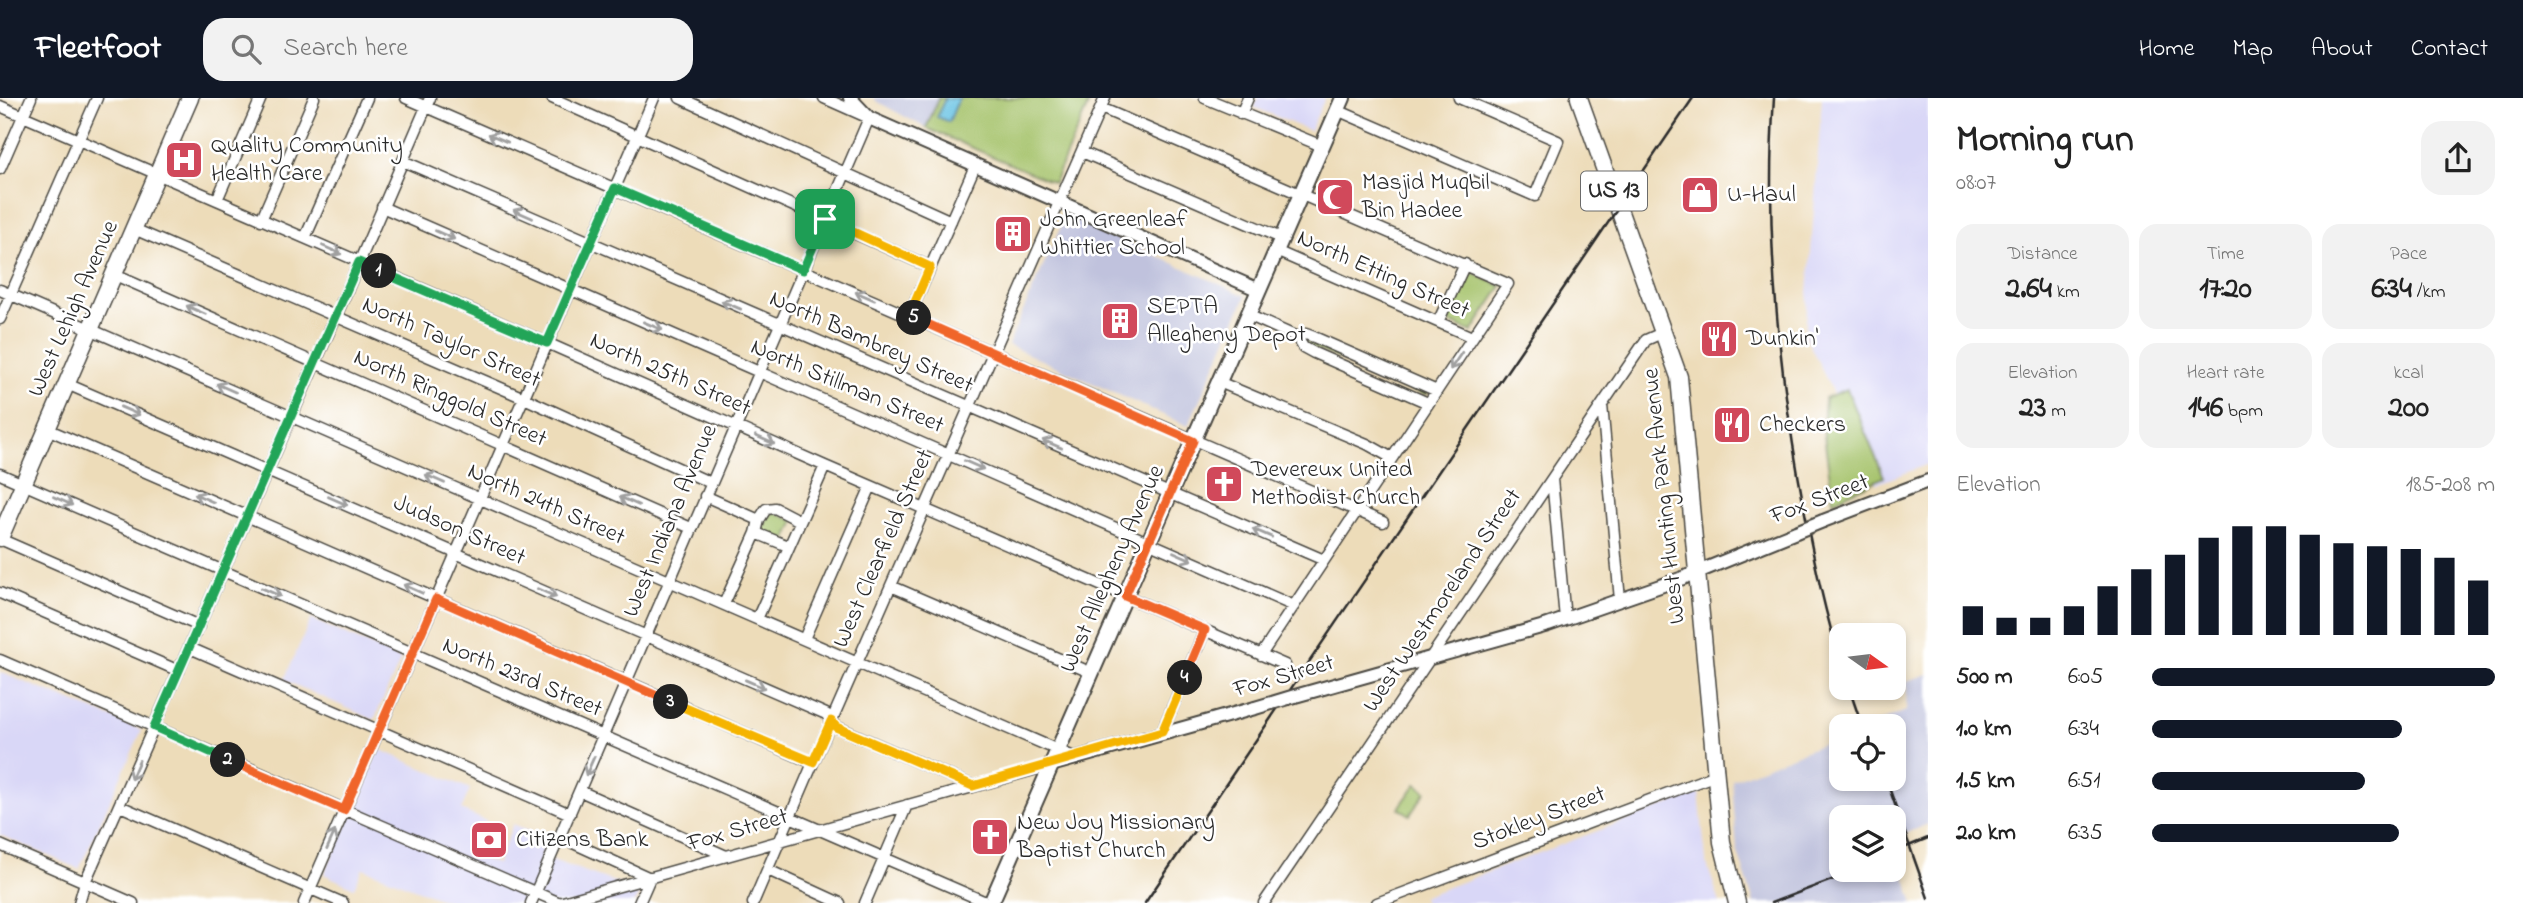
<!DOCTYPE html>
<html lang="en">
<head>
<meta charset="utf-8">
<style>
	:root { --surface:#fff; --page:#f2f2f2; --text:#222; --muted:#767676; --accent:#111827 }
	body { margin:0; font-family:"Indie Flower",sans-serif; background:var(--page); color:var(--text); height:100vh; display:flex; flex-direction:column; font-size:26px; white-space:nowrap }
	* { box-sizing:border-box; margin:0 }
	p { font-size:23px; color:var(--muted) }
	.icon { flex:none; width:38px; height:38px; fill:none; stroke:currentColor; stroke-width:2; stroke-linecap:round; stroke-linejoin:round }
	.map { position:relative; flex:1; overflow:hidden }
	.sheet { display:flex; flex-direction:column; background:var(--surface); width:595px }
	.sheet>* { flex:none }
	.needle { width:46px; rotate:104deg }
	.tools { position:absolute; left:1829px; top:525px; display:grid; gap:14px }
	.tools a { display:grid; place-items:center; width:77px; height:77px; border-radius:14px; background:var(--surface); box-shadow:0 4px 10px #0003; font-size:35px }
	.pin { position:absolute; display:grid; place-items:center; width:60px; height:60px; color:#fff; margin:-30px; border-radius:14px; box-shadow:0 4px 10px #0006 }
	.km { position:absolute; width:35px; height:35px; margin:-18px; border-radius:50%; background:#222; color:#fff; font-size:19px; line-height:35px; text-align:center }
	.round { display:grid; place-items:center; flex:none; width:74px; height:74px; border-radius:21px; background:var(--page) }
	.summary { display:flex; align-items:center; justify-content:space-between; height:119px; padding:0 28px }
	h1 { font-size:38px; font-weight:800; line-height:52px }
	.stats { display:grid; grid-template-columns:repeat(3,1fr); gap:10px; height:119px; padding:7px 28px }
	.stats div { display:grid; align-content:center; border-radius:18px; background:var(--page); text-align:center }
	.stats b { font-size:30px; font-weight:800 }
	.stats small { font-size:19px; font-weight:400 }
	.stats p { font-size:19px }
	.chart { height:196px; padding:14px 28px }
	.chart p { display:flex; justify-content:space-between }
	.chart svg { width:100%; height:126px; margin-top:7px; stroke:var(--accent); stroke-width:6 }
	ul { padding:0 28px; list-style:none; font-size:23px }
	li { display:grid; grid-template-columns:112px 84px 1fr; align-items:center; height:52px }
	li i { height:18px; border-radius:9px; background:var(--accent) }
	header { display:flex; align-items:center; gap:42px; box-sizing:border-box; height:98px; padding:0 35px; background:var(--accent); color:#fff }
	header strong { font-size:33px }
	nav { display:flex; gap:38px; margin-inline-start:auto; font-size:24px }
	.search { width:490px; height:63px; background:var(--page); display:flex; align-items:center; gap:18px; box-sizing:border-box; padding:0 24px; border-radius:21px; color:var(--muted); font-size:26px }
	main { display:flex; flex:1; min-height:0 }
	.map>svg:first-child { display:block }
	.built { fill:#d9d7f7 }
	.industrial { fill:#c0c2dd }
	.green { fill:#a5c26a; stroke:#68764a; stroke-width:2 }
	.water { fill:#66c2e4; stroke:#487688; stroke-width:2 }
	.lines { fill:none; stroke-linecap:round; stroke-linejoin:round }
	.minor-casing { stroke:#484640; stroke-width:13 }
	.tertiary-casing { stroke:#484640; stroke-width:16 }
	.secondary-casing { stroke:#484640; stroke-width:18 }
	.primary-casing { stroke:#484640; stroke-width:19 }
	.minor { stroke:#fff; stroke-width:10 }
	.tertiary { stroke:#fff; stroke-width:12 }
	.secondary { stroke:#fff; stroke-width:14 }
	.primary { stroke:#fff; stroke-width:16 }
	.rail { stroke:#2b2b2b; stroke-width:2.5 }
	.tertiary-bridge-casing { stroke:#484640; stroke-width:16; stroke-linecap:butt }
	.tertiary-bridge { stroke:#fff; stroke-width:12 }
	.oneway { stroke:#a0a0a0 }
	.split-1-casing { stroke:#fff; stroke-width:14 }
	.split-2-casing { stroke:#fff; stroke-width:14 }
	.split-3-casing { stroke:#fff; stroke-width:14 }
	.split-4-casing { stroke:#fff; stroke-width:14 }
	.split-5-casing { stroke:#fff; stroke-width:14 }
	.split-6-casing { stroke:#fff; stroke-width:14 }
	.split-1 { stroke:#22a559; stroke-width:9 }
	.split-2 { stroke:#22a559; stroke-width:9 }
	.split-3 { stroke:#f0652b; stroke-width:9 }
	.split-4 { stroke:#f5b400; stroke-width:9 }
	.split-5 { stroke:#f0652b; stroke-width:9 }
	.split-6 { stroke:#f5b400; stroke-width:9 }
	.labels { text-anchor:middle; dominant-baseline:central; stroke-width:5; stroke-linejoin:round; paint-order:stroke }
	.shield { fill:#fff; stroke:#6b6b6b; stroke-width:2 }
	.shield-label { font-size:23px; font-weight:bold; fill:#2b2b2b }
	.poi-label { font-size:24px; fill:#2b2b2b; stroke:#fff; text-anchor:start }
	.street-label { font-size:24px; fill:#2b2b2b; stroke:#fff }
</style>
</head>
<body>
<header>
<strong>Fleetfoot</strong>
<div class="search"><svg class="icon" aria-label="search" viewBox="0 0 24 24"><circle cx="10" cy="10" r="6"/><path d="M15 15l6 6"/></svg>Search here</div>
<nav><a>Home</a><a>Map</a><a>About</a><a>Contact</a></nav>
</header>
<main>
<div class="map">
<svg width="1928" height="805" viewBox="0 0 1928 805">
	<rect width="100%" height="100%" fill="#fff"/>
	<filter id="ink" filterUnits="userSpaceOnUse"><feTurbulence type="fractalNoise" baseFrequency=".0143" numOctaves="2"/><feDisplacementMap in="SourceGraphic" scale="14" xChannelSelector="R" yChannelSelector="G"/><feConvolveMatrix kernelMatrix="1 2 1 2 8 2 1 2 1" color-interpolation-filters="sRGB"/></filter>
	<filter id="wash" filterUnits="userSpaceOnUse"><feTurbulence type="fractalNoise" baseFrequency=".00686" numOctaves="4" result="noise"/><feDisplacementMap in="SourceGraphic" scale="28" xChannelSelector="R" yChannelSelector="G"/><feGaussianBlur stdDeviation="1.57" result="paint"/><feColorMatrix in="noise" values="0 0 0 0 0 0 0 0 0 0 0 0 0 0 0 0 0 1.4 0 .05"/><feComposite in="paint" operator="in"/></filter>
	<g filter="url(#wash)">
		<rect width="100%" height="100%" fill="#eddcb9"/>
		<path class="built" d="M1258 0H1325L1310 33 1254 9Z
			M1822 0H1928V366L1877 386 1805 237Z
			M311 521 401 561 374 622 284 582Z
			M0 574 142 632 79 771 0 737Z
			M379 651 470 691 461 712 486 723 473 757 497 766 513 726 549 741 541 758 640 793 635 805H452L363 770 354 790 324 776Z
			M1699 695 1706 764 1720 805H1424L1422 799Z"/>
		<path class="industrial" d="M874 0H939L926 30 876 3Z
			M1066 117 1246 198 1188 328 1008 247Z
			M1928 576V726L1894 740V719H1841V772H1894V745L1914 805H1754L1737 751 1732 682 1841 639V681H1894V628H1868L1906 613 1907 583Z"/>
		<path class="green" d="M939 0H1091L1054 85 926 30Z
			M1468 173 1502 188 1472 234 1446 223Z
			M1312 241 1429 294 1425 297 1309 248 1305 242Z
			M1847 291 1884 379 1833 403 1823 330 1825 300Z
			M774 414 795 423 786 443 762 432 768 419Z
			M1416 686 1426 693 1410 717 1399 710Z"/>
		<path class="water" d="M945 0H959L949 24 937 19Z"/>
	</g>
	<g filter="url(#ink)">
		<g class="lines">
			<defs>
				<path id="minor" d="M406 0 1383 424
					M552 0 930 169
					M680 0 951 123
					M1205 0 1322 48
					M0 8 547 245 825 368 1285 567
					M1101 10 1508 186 1261 557
					M1337 12 1535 98 1558 43 1459 0
					M1241 16 1248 0
					M1082 54 1281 140
					M403 63 1324 462
					M0 71 31 0
					M217 102 261 0
					M382 109 1294 508
					M261 122 314 0
					M134 131 524 300 711 385
					M305 140 367 0
					M1276 153 1472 239
					M115 177 691 430
					M0 192 1076 660
					M1248 217 1297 239 1306 236 1314 239 1437 293
					M909 218 975 68
					M0 221 97 0
					M1438 224 1465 166
					M1297 239 1303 249 1314 255 1428 305
					M1219 284 1367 346 1392 360
					M67 286 826 616 837 629 973 688
					M1602 307 1620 502
					M47 331 813 665
					M0 376 988 805
					M1552 381 1565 521
					M705 398 759 422
					M756 435 788 448
					M0 441 199 528
					M891 488 1092 575
					M0 495 179 573
					M724 506 756 435 759 422 766 411 775 410 800 423
					M757 521 825 368
					M804 541 871 388
					M190 550 570 716
					M0 562 560 805
					M1162 634 1205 532
					M580 693 724 757
					M120 708 343 805
					M560 739 650 780 639 805
					M0 747 133 805
					M768 772 840 805
					M79 805 85 784 336 218 430 0
					M304 805 654 0
					M531 805 869 20 824 0
					M559 805 1051 667
					M753 805 813 665 1105 0
					M865 805 907 707
					M1264 805 1646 242 1664 234
					M1377 805 1716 677"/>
				<path id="tertiary" d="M850 0 869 20 1259 192
					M1823 423 1928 383
					M1295 598 1548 527 1683 480 1796 434
					M1051 667 1255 610"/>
				<path id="secondary" d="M991 805 1343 0"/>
				<path id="primary" d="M1579 0 1679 279 1722 744 1737 805
					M0 440 190 0"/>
			</defs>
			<use href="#minor" class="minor-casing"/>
			<use href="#tertiary" class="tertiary-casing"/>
			<use href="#secondary" class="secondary-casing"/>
			<use href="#primary" class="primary-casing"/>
			<use href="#minor" class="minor"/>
			<use href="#tertiary" class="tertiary"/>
			<use href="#secondary" class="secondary"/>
			<use href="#primary" class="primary"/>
			<path class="rail" d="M1774 0C1764 139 1779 279 1805 415 1815 466 1825 516 1841 565
				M1849 590 1862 628
				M1886 681 1928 800
				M1894 754 1928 740
				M1145 805 1693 0
				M1771 805 1858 772"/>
			<defs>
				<path id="tertiary-bridge" d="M1796 434 1823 423
					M1255 610 1295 598"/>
			</defs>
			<use href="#tertiary-bridge" class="tertiary-bridge-casing"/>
			<use href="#tertiary-bridge" class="tertiary-bridge"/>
		</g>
		<defs><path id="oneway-shaft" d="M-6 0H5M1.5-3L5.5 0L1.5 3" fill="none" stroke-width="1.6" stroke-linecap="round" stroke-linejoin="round" transform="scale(1.75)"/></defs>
		<g class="oneway">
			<use href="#oneway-shaft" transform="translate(498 40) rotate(-157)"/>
			<use href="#oneway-shaft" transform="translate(523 116) rotate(-156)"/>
			<use href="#oneway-shaft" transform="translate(445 137) rotate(24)"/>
			<use href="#oneway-shaft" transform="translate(332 152) rotate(24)"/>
			<use href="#oneway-shaft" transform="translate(865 198) rotate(-157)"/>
			<use href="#oneway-shaft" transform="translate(731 207) rotate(-157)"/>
			<use href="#oneway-shaft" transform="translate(196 212) rotate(-156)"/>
			<use href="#oneway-shaft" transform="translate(653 228) rotate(23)"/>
			<use href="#oneway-shaft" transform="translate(1456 263) rotate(124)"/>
			<use href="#oneway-shaft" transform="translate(226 290) rotate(-156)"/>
			<use href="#oneway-shaft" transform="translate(130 313) rotate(23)"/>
			<use href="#oneway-shaft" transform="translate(765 342) rotate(24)"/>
			<use href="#oneway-shaft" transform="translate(1052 346) rotate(-157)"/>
			<use href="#oneway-shaft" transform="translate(974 367) rotate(24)"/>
			<use href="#oneway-shaft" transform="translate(435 381) rotate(-156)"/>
			<use href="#oneway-shaft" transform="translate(204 400) rotate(-156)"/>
			<use href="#oneway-shaft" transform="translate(63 403) rotate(24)"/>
			<use href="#oneway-shaft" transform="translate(338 403) rotate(24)"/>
			<use href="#oneway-shaft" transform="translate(629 403) rotate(-156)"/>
			<use href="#oneway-shaft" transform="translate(1262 435) rotate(-157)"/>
			<use href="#oneway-shaft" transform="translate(1183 458) rotate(24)"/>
			<use href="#oneway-shaft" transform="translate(413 491) rotate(-156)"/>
			<use href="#oneway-shaft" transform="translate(271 494) rotate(23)"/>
			<use href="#oneway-shaft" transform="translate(547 495) rotate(24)"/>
			<use href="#oneway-shaft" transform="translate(755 586) rotate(23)"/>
			<use href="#oneway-shaft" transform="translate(590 668) rotate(114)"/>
			<use href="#oneway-shaft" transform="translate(135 672) rotate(113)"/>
			<use href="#oneway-shaft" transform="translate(331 742) rotate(-66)"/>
		</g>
	</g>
	<g class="lines" filter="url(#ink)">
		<defs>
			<path id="split-1" d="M379 173 547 245 615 90 803 172 825 121"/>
			<path id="split-2" d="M228 662 154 629 359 164 379 173"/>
			<path id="split-3" d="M228 662 344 712 436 501 671 604"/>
			<path id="split-4" d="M671 604 813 664 831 623 836 629 973 688 1162 634 1185 580"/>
			<path id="split-5" d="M914 220 1193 343 1125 498 1205 532 1185 580"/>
			<path id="split-6" d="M825 121 930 169 909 218 914 220"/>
		</defs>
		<use href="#split-1" class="split-1-casing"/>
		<use href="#split-2" class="split-2-casing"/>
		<use href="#split-3" class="split-3-casing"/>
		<use href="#split-4" class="split-4-casing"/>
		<use href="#split-5" class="split-5-casing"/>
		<use href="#split-6" class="split-6-casing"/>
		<use href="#split-1" class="split-1"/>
		<use href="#split-2" class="split-2"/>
		<use href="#split-3" class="split-3"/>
		<use href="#split-4" class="split-4"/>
		<use href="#split-5" class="split-5"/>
		<use href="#split-6" class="split-6"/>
	</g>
	<defs>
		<symbol id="hospital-square" viewBox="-11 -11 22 22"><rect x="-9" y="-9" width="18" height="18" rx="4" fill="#d1495b" stroke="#fff"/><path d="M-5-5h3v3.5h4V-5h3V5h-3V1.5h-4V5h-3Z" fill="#fff"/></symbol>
		<symbol id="shop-square" viewBox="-11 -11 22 22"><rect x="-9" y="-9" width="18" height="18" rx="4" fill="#d1495b" stroke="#fff"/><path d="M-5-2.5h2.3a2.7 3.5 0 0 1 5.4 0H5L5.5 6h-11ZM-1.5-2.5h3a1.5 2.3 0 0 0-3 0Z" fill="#fff"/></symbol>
		<symbol id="mosque-square" viewBox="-11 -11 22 22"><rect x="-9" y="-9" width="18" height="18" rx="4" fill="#d1495b" stroke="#fff"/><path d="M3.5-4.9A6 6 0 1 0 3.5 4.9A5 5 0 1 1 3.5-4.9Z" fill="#fff"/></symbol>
		<symbol id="building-square" viewBox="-11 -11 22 22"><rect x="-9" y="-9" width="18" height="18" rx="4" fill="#d1495b" stroke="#fff"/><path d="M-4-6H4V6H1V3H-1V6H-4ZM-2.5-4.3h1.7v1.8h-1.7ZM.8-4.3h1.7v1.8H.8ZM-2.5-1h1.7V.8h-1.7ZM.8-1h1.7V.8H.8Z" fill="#fff"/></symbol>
		<symbol id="restaurant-square" viewBox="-11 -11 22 22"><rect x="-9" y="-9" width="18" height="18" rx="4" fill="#d1495b" stroke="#fff"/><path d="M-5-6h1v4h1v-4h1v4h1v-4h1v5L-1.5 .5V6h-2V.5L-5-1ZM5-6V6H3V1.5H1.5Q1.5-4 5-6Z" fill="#fff"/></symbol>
		<symbol id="church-square" viewBox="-11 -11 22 22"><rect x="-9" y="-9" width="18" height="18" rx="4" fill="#d1495b" stroke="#fff"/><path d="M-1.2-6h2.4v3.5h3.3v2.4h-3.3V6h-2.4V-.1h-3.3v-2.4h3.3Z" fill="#fff"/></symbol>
		<symbol id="bank-square" viewBox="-11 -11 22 22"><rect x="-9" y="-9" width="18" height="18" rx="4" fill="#d1495b" stroke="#fff"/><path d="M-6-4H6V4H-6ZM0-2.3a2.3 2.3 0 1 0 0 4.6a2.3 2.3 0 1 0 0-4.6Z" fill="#fff"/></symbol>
	</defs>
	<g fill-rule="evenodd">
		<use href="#hospital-square" x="162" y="40" width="44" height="44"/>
		<use href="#shop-square" x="1678" y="75" width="44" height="44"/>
		<use href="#mosque-square" x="1313" y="77" width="44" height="44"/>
		<use href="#building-square" x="991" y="114" width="44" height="44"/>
		<use href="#building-square" x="1098" y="201" width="44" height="44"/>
		<use href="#restaurant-square" x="1697" y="219" width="44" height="44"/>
		<use href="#restaurant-square" x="1710" y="305" width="44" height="44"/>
		<use href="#church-square" x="1202" y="364" width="44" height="44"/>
		<use href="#church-square" x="968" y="717" width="44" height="44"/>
		<use href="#bank-square" x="467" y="720" width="44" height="44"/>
	</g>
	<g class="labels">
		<rect class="shield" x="1581" y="73.5" width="66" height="39" rx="5"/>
		<g class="shield-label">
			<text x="1614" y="93">US 13</text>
		</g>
		<g class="poi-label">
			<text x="211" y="48">Quality Community<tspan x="211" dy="28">Health Care</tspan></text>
			<text x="1362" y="85">Masjid Muqbil<tspan x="1362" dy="28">Bin Hadee</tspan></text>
			<text x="1727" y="97">U-Haul</text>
			<text x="1040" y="122">John Greenleaf<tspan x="1040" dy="28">Whittier School</tspan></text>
			<text x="1147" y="209">SEPTA<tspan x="1147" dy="28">Allegheny Depot</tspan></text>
			<text x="1746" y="241">Dunkin'</text>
			<text x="1759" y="327">Checkers</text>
			<text x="1251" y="372">Devereux United<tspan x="1251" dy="28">Methodist Church</tspan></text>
			<text x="1017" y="725">New Joy Missionary<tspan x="1017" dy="28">Baptist Church</tspan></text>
			<text x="516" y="742">Citizens Bank</text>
		</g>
		<g class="street-label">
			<text transform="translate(1383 177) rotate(24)">North Etting Street</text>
			<text transform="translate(74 211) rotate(-66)">West Lehigh Avenue</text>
			<text transform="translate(451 245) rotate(24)">North Taylor Street</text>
			<text transform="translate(871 245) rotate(24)">North Bambrey Street</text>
			<text transform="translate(670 277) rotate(24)">North 25th Street</text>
			<text transform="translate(847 289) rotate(23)">North Stillman Street</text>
			<text transform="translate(450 301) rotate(24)">North Ringgold Street</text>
			<text transform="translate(1665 398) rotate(-96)">West Hunting Park Avenue</text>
			<text transform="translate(1820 402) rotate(-21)">Fox Street</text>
			<text transform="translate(546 407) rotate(24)">North 24th Street</text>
			<text transform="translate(671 423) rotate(-67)">West Indiana Avenue</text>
			<text transform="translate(459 433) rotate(24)">Judson Street</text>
			<text transform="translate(884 451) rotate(-66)">West Clearfield Street</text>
			<text transform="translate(1113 471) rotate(-66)">West Allegheny Avenue</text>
			<text transform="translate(1443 503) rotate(-56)">West Westmoreland Street</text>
			<text transform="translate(1284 579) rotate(-16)">Fox Street</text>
			<text transform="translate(522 580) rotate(23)">North 23rd Street</text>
			<text transform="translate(1539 721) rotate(-21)">Stokley Street</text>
			<text transform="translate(738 733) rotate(-16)">Fox Street</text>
		</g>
	</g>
</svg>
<div class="tools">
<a><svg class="needle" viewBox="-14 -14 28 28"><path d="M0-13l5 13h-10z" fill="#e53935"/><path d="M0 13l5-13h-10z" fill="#767676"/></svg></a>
<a><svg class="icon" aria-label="locate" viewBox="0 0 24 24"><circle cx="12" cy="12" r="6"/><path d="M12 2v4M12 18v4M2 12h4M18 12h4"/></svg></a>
<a><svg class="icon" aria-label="layers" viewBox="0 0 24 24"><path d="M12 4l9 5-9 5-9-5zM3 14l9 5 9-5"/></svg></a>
</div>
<div class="pin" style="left:825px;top:121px;background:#1e9e55"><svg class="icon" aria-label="arrive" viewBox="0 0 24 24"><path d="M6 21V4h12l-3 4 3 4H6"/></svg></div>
<b class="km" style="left:379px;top:173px">1</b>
<b class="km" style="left:228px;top:662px">2</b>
<b class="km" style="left:671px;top:604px">3</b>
<b class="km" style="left:1185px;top:580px">4</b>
<b class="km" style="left:914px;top:220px">5</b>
</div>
<section class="sheet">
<div class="summary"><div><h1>Morning run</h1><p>08:07</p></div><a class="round"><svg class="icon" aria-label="share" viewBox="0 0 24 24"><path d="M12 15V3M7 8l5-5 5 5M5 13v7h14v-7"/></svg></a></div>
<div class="stats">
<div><p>Distance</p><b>2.64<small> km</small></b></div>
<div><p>Time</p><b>17:20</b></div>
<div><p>Pace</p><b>6:34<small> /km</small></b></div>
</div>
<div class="stats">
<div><p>Elevation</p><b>23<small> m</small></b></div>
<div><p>Heart rate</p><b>146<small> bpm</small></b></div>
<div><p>kcal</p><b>200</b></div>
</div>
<div class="chart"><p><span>Elevation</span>185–208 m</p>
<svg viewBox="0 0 160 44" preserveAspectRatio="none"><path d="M5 44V34M15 44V38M25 44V38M35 44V34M45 44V27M55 44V21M65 44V16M75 44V10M85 44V6M95 44V6M105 44V9M115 44V12M125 44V13M135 44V14M145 44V17M155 44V25"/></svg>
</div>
<ul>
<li><b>500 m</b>6:05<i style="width:100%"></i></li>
<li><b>1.0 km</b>6:34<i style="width:73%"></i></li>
<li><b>1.5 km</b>6:51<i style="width:62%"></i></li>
<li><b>2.0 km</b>6:35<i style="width:72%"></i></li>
</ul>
</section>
</main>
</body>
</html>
